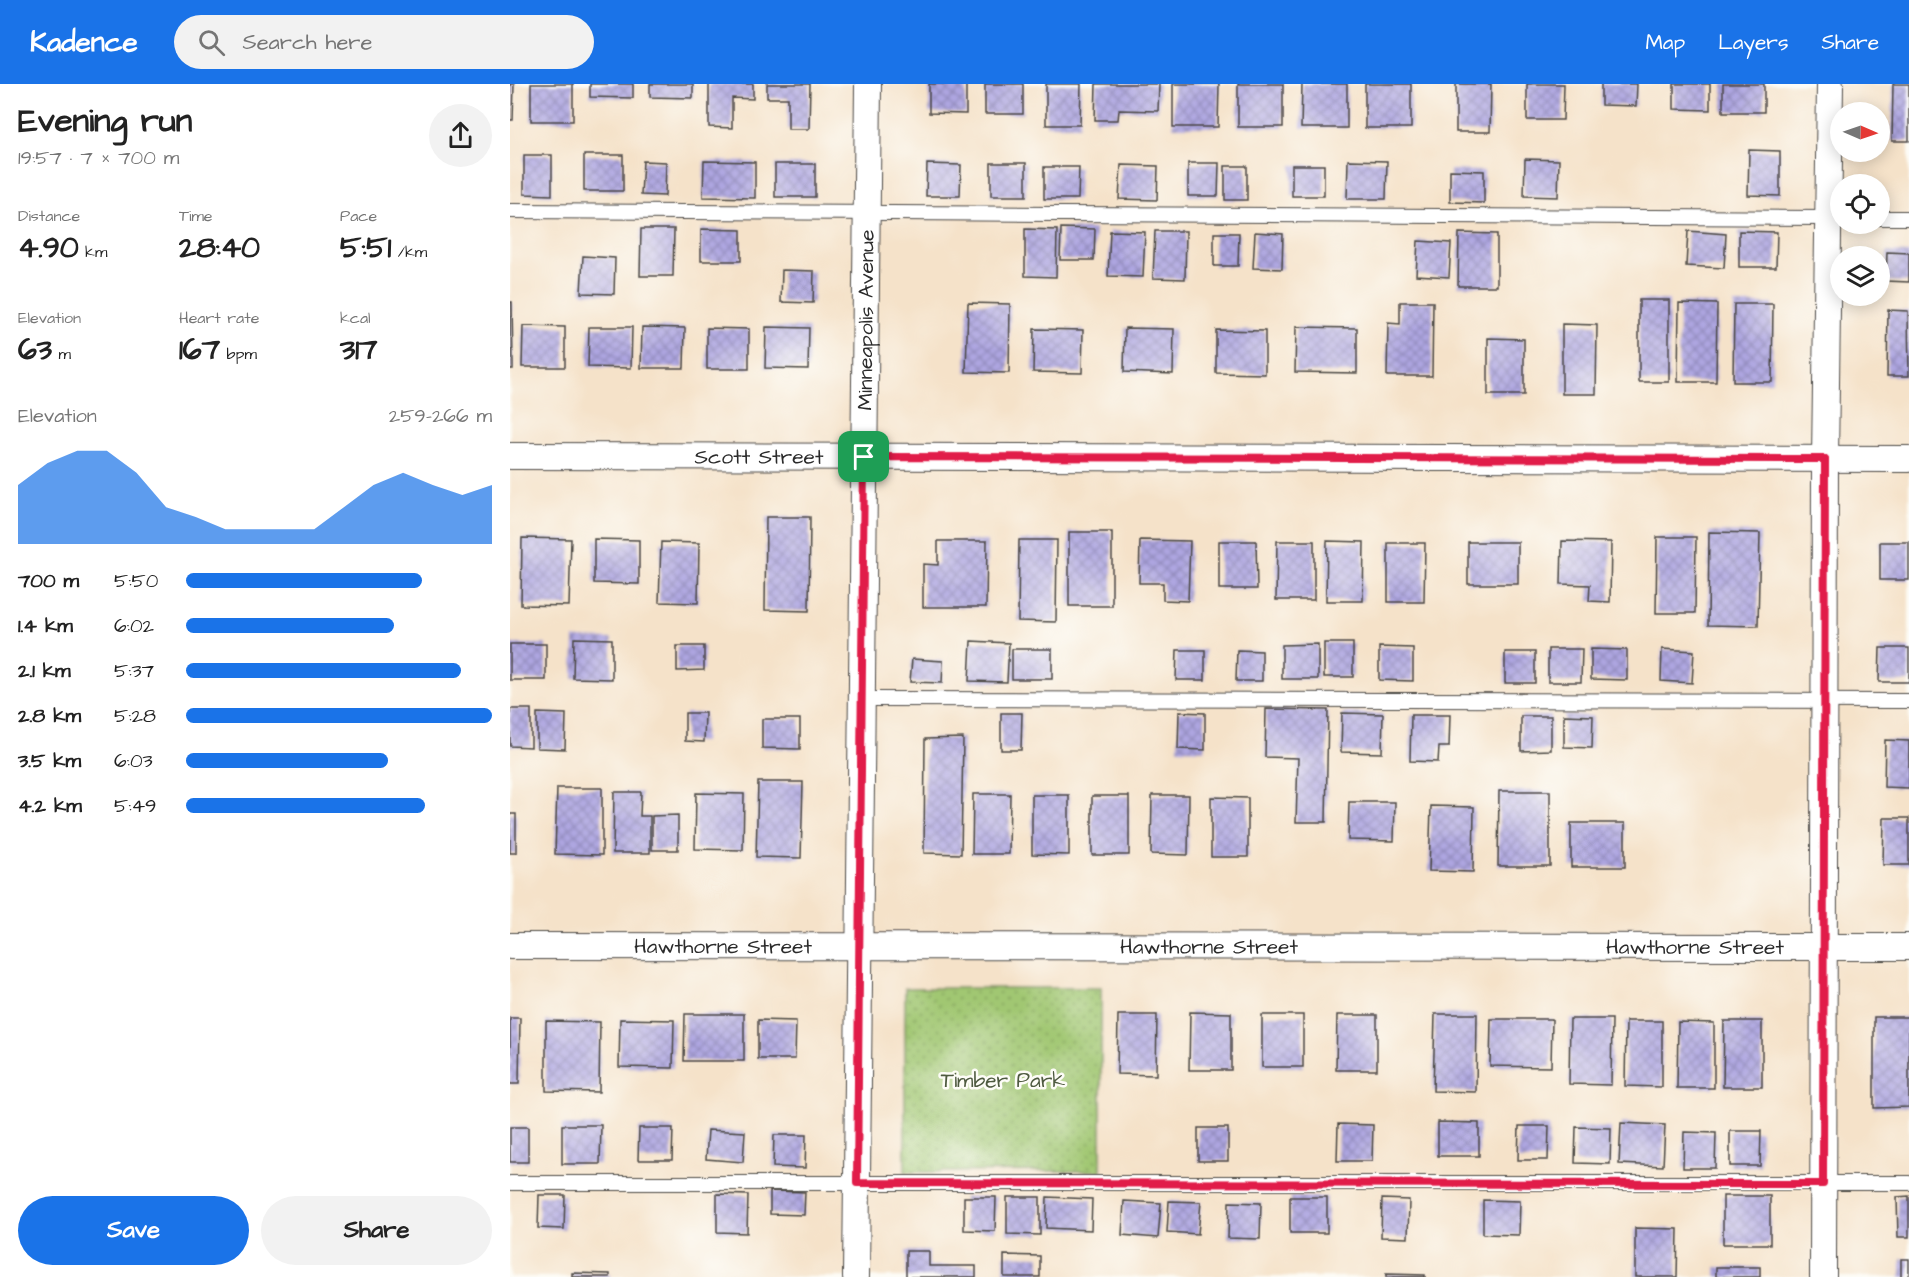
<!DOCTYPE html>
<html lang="en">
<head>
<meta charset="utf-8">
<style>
	:root { --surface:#fff; --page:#f2f2f2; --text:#222; --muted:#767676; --accent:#1a73e8 }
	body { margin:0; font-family:"Architects Daughter",sans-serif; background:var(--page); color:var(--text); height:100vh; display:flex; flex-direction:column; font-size:22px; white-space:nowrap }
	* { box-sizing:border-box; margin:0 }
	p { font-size:20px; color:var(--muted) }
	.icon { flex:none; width:33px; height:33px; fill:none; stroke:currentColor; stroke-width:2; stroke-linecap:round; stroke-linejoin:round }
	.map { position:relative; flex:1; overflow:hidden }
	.drawer { display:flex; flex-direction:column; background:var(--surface); width:510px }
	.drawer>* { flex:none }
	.needle { width:39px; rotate:92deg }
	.tools { position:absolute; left:1320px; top:18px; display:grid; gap:12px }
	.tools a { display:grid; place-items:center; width:60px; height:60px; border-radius:50%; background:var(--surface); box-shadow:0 3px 15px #0003; font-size:30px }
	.pin { position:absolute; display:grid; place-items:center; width:51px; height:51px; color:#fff; margin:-26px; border-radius:12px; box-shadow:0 3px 9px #0006 }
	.round { display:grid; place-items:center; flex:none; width:63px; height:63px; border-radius:32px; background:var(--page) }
	.summary { display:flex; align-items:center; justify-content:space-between; height:102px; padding:0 18px }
	h1 { font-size:33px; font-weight:700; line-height:45px }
	.metrics { display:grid; grid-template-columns:repeat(3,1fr); gap:9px; height:102px; padding:6px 18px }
	.metrics div { display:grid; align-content:center }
	.metrics b { font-size:30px; font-weight:700 }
	.metrics small { font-size:16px; font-weight:400 }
	.metrics p { font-size:16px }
	.chart { height:168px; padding:12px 18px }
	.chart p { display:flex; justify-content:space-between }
	.chart svg { width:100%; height:108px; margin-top:6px; fill:var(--accent); opacity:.7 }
	.primary-button { display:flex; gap:12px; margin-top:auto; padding:12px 18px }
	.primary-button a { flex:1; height:69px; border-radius:36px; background:var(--accent); color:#fff; font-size:24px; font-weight:700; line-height:69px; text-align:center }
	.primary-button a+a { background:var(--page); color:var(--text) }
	ul { padding:0 18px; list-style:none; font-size:20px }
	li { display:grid; grid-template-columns:96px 72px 1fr; align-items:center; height:45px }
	li i { height:15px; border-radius:8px; background:var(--accent) }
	header { display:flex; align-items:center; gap:36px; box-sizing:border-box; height:84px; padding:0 30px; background:var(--accent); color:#fff }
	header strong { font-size:28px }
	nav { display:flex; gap:33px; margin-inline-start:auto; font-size:21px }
	.search { width:420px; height:54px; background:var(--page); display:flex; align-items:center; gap:15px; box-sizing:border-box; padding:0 21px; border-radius:33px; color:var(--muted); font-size:22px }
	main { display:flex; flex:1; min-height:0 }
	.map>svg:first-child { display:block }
	.park { fill:url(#park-dots); stroke:#66794e; stroke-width:1.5 }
	.building { fill:url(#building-cross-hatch) }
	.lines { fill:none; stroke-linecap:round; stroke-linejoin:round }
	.lane-casing { stroke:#494643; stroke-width:16 }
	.street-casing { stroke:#494643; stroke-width:28 }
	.lane { stroke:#fff; stroke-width:14 }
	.street { stroke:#fff; stroke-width:26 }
	.route-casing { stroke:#fff; stroke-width:12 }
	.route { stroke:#e11d48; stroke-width:8 }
	.labels { text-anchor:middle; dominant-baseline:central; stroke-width:5; stroke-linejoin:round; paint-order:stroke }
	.street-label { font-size:21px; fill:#2b2b2b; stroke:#fdfcf7 }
	.park-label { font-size:21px; fill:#4e5a40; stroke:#fdfcf7 }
</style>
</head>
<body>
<header>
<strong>Kadence</strong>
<div class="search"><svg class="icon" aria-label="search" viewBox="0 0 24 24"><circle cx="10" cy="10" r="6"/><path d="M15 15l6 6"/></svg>Search here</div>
<nav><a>Map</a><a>Layers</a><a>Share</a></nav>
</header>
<main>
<section class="drawer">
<div class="summary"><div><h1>Evening run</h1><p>19:57 · 7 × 700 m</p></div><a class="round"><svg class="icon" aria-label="share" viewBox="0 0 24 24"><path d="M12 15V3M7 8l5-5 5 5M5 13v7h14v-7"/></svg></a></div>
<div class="metrics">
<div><p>Distance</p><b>4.90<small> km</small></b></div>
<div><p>Time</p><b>28:40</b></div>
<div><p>Pace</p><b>5:51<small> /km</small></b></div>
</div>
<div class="metrics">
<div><p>Elevation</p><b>63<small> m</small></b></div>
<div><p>Heart rate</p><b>167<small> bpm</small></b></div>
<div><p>kcal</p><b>317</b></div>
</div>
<div class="chart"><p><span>Elevation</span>259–266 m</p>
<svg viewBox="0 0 160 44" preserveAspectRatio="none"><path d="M0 44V20L10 11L20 6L30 6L40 15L50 29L60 33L70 38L80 38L90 38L100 38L110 29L120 20L130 15L140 20L150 24L160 20V44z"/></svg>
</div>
<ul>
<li><b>700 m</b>5:50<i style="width:77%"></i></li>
<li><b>1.4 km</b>6:02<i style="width:68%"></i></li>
<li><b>2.1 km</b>5:37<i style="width:90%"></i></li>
<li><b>2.8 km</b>5:28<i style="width:100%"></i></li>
<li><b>3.5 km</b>6:03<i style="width:66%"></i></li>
<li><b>4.2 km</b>5:49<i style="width:78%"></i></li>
</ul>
<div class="primary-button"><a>Save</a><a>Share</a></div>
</section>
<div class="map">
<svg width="1399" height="1193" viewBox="0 0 1399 1193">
	<defs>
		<pattern id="park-dots" width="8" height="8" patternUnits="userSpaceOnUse" patternTransform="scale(1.5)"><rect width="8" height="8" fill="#a1c772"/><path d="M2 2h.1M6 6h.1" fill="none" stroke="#83a25e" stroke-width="1.8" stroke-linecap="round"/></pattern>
		<pattern id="building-cross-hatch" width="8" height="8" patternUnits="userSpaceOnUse" patternTransform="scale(1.5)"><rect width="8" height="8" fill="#aea6e1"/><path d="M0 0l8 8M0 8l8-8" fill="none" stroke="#8e87b7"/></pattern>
	</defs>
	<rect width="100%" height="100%" fill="#fdfcf7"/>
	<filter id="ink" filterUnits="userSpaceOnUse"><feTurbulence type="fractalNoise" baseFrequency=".0167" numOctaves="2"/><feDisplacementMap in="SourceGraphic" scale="12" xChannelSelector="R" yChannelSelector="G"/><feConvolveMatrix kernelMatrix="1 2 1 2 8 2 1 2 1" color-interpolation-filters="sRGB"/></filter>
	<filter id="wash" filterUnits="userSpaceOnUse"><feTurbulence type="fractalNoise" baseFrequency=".008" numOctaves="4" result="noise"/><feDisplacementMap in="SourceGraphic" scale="24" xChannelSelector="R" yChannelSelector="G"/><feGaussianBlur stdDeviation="1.35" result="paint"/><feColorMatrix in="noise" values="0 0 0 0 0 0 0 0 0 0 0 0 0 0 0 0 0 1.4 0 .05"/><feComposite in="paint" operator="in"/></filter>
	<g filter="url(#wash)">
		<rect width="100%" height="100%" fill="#f5e2c9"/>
		<path class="park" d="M395 904H591V1087L395 1088Z"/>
		<g id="blocks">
			<path class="building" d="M0 0H4L3 36H0Z
				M21 0H63V37H21Z
				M80 0H123V14L80 13Z
				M140 0H183V14L140 13Z
				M199 0H243V15L222 14V44L199 43Z
				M257 0H300L299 45H278V14H257Z
				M419 0H456V30L419 29Z
				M475 0H513V30H475Z
				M536 0H571L570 41H536Z
				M586 0H649L648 27 609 26 608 36H585Z
				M663 0H709L708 43H663Z
				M728 0H773V43H728Z
				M792 0H837V44H791Z
				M855 0H901V44H855Z
				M946 0H981L980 48H946Z
				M1017 0H1054L1053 36H1017Z
				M1091 0H1127L1126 22 1091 21Z
				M1164 0H1200V26L1164 25Z
				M1213 0H1254V28H1213Z
				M1383 0H1399V57H1382Z
				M1239 66 1270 67V112L1238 111Z
				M14 71H42V111L14 110Z
				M74 71H113V107H74Z
				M1015 75 1049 76 1048 113 1014 112Z
				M838 76 877 77 876 115H837Z
				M133 77 156 78 155 112 131 111Z
				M194 77 245 78V114L193 113Z
				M481 79H516V112H481Z
				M678 79H709L708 112H678Z
				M265 80H305V113H265Z
				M417 80 451 81 450 112H416Z
				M611 81 648 82 647 116 609 115Z
				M782 81H814V112H782Z
				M715 82H737V116H715Z
				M534 83H569L568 115H534Z
				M940 86 974 87V119L940 118Z
				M551 144 585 145 584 176H550Z
				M131 145H164L163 192H130Z
				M191 145 231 146V177H191Z
				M515 145 547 146 546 193 515 192Z
				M600 147 635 148 633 193 598 192Z
				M645 147H676L675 195 643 194Z
				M1178 147 1216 150 1214 184 1176 182Z
				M1229 147 1267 148 1266 183H1229Z
				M745 148 773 150 772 185 743 184Z
				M704 149H729L728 182H704Z
				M949 149 987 150V202H948Z
				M908 157 941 159 939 193 906 191Z
				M1377 168 1399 169V198L1376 197Z
				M73 172 105 174 104 210 71 209Z
				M272 186 304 187 303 219 271 218Z
				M1129 216H1159V298H1129Z
				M0 218H2L3 285H0Z
				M890 218H923L922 292H877L878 239 890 240Z
				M458 219 500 220 499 289 456 288Z
				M1169 219 1207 220 1206 298H1168Z
				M1224 220H1263L1262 298H1223Z
				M1378 226 1398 227 1399 292H1377Z
				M1052 240 1087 241 1086 310H1052Z
				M13 242 55 243V283H12Z
				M79 243H122L121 284 78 283Z
				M132 243 175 244 174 284H131Z
				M256 243 299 244 298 285 255 284Z
				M786 243 847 244V289L785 288Z
				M197 244 239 245V285H197Z
				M615 244 664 245 663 290 614 288Z
				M524 245 573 246 572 289 523 288Z
				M706 246 755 247V290L706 289Z
				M978 254 1014 255V311H978Z
				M256 433H300L299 527 255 526Z
				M559 448H602V522H559Z
				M1199 448 1250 449 1248 542 1198 541Z
				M1147 453H1186L1185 529H1146Z
				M12 454 61 455 59 522 11 521Z
				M84 455 129 456V500L84 499Z
				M509 456H547L546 538 508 537Z
				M630 456 680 457 678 517 653 516V499H629Z
				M428 457H477L476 523H413V480L428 481Z
				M709 457H746L747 505H709Z
				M767 457H804V516H766Z
				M817 457 854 458 853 517H816Z
				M1052 457 1101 458 1100 518 1079 517 1080 501 1051 500Z
				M151 458 189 459 188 519 149 518Z
				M958 458H1008V500H958Z
				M1370 458H1399V496H1370Z
				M878 459H915L914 518H878Z
				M64 554 102 555V595L63 594Z
				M461 557 499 559 497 598 459 597Z
				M814 559H843V593H814Z
				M0 560H36V596H0Z
				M808 560V595H772V561Z
				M167 562H194V586L167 587Z
				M869 563 903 564V597L869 596Z
				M1370 564H1399V598H1369Z
				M502 565H542V595H502Z
				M1038 565H1072L1071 598H1038Z
				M1081 565 1117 566V596L1081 595Z
				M1152 565 1184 567 1182 599 1151 597Z
				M667 566H695V596H666Z
				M727 566 752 567V597H726Z
				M995 568H1025V599H995Z
				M402 575 433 577 432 599 400 598Z
				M0 625H21V663L0 662Z
				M756 625 818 626 816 738H786L788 674 755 673Z
				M669 628 695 629V666L668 665Z
				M27 629 56 630 55 665 27 664Z
				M175 629H195L194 658 175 657Z
				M491 629H512L511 666H491Z
				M832 629 873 630 872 669 831 668Z
				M901 631H940L939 663H929L928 678 900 677Z
				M1054 631 1083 632 1082 664 1054 663Z
				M1011 632H1041V666L1011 667Z
				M252 635H290V665L252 664Z
				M453 654 451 770 414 769 415 655Z
				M1375 656 1399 657V704L1374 703Z
				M248 698H293L291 774 246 773Z
				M47 704H92V771L45 770Z
				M989 707H1040V782H988Z
				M104 708H131L130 732H140V769H103Z
				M186 709 234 710 233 766 185 765Z
				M463 710H500L499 770H462Z
				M522 711H559V771L522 770Z
				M642 711H679L678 771 641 770Z
				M582 712H619V771H582Z
				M701 713 738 714V773H701Z
				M839 718H885L884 757 838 756Z
				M921 722 964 723 963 788 919 787Z
				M0 730H6V769H0Z
				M168 731V766H142V732Z
				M1374 734H1399V781H1373Z
				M1061 739H1115V783H1061Z
				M680 928 721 929V986H679Z
				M175 930H234V977H174Z
				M925 930H967L966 1008 923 1007Z
				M608 931H647L646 991 607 990Z
				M752 931H793V983H752Z
				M827 931H867V986H826Z
				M1364 933H1399V1023L1364 1024Z
				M0 934H10L9 1000H0Z
				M110 935 164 936 163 984 109 983Z
				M981 935H1042L1041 983 980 982Z
				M1060 935H1102L1101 1001 1059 1000Z
				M248 936 286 937 285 975H248Z
				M36 937 90 938 89 1008 36 1007Z
				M1116 937H1152V1003L1115 1002Z
				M1214 937H1252V1003H1213Z
				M1168 938 1204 939V1004H1167Z
				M928 1038 969 1039V1072H928Z
				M1111 1039 1155 1041 1153 1082 1109 1080Z
				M828 1040 863 1041 862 1077H827Z
				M52 1041H91L90 1080H52Z
				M1009 1042H1039L1038 1076H1008Z
				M0 1043H18V1078H0Z
				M1066 1043 1101 1044 1100 1080 1065 1079Z
				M129 1044H163L162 1076H128Z
				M688 1044H718V1077H688Z
				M198 1046 235 1048 233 1078 196 1075Z
				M1220 1047H1251L1250 1082H1220Z
				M1174 1048 1206 1049 1205 1084H1173Z
				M264 1051H296L295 1084 263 1083Z
				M260 1107 295 1108 294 1131 260 1130Z
				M207 1110 238 1111 237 1149 207 1148Z
				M29 1111H55L54 1145 28 1144Z
				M1213 1112H1260V1160H1213Z
				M1399 1112V1153H1388L1387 1113Z
				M454 1113H486L485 1147 454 1146Z
				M497 1113H530V1151L497 1150Z
				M537 1113 582 1115 581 1146 536 1144Z
				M780 1113H817V1149H780Z
				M872 1115 899 1116 898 1154 871 1153Z
				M973 1116 1010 1117 1009 1151 973 1150Z
				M614 1117 651 1119 648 1154 612 1151Z
				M659 1117 691 1118 688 1150 657 1148Z
				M719 1118 751 1119 750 1155 718 1154Z
				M1125 1144 1168 1145 1167 1193H1125Z
				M396 1167H419V1182H466V1193H396Z
				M494 1171 530 1172V1193H494Z
				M1391 1175H1399V1193H1391Z
				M1206 1183H1250V1193H1206Z
				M62 1189 100 1190V1193H62Z
				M876 1190 915 1191V1193H876Z"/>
		</g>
	</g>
	<g filter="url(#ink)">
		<use href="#blocks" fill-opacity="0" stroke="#494643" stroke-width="1.5"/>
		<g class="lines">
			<defs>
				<path id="lane" d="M0 127 1322 134
					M1370 134H1399
					M352 615 1399 617
					M0 1099H1399"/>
				<g id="street">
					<path id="s1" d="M0 372 1399 375"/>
					<path id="s2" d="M0 862 1399 863"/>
					<path id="s3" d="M346 1193 358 0"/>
					<path d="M1313 1193 1315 375 1320 0"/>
				</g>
			</defs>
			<use href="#lane" class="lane-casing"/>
			<use href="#street" class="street-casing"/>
			<use href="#lane" class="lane"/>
			<use href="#street" class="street"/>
		</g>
	</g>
	<g class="lines" filter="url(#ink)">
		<defs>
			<path id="route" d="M354 373 1315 375 1313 1100 347 1099Z"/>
		</defs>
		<use href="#route" class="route-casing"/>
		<use href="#route" class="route"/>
	</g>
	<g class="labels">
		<g class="street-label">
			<text stroke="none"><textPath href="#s3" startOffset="957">Minneapolis Avenue</textPath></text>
			<text stroke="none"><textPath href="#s1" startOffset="249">Scott Street</textPath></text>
			<text stroke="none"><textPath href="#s2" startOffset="213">Hawthorne Street</textPath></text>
			<text stroke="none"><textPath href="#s2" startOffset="699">Hawthorne Street</textPath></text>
			<text stroke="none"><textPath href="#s2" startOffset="1185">Hawthorne Street</textPath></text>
		</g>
		<g class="park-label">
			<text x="493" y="996">Timber Park</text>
		</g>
	</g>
</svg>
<div class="tools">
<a><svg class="needle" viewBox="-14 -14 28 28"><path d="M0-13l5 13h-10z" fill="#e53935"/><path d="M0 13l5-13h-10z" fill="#767676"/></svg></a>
<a><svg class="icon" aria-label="locate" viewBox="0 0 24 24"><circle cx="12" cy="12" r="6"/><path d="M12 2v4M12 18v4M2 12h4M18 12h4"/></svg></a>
<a><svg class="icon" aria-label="layers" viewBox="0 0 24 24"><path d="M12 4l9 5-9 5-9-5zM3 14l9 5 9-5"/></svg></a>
</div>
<div class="pin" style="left:354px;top:373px;background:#1e9e55"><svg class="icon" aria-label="arrive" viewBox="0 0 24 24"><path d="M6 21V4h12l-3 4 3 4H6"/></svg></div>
</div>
</main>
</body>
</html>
